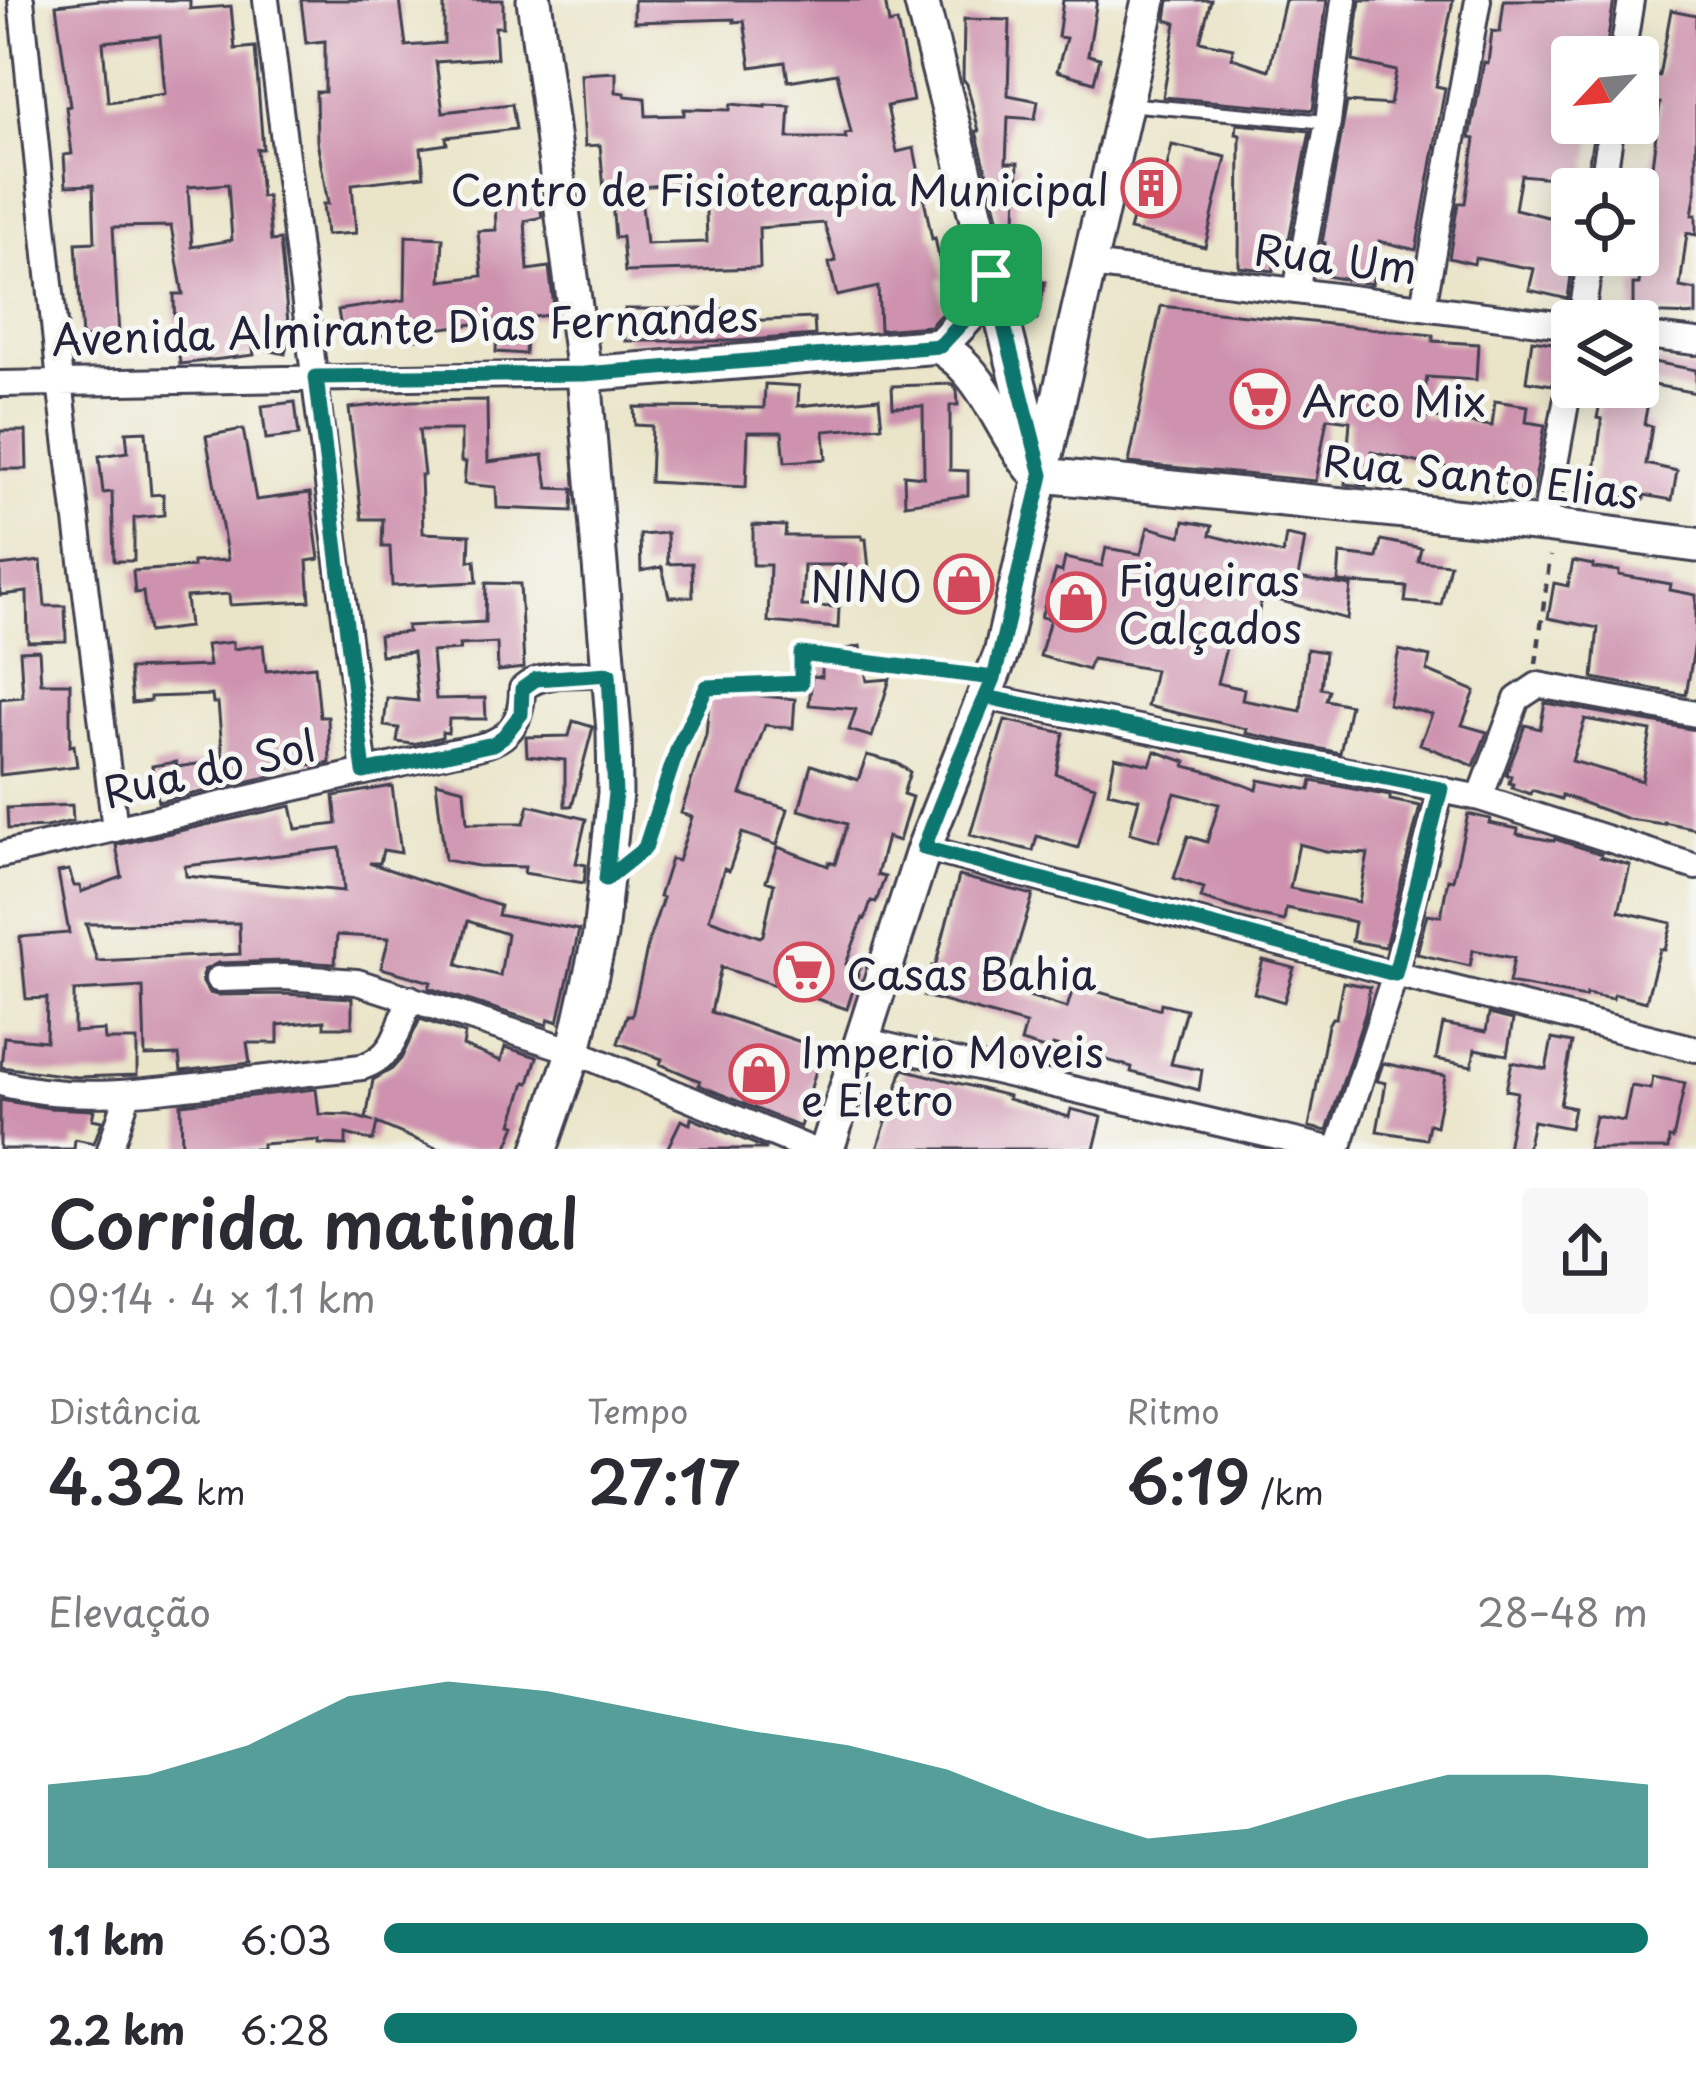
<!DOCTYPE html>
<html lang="pt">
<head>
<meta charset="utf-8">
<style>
	:root { --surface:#fff; --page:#f7f7f7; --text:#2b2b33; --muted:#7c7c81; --accent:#0f766e }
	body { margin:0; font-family:"Playpen Sans",sans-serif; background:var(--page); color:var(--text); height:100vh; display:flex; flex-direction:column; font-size:45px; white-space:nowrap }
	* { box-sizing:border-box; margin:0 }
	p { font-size:39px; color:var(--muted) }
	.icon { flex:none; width:66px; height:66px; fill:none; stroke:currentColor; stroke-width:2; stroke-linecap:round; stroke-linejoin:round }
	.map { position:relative; height:1149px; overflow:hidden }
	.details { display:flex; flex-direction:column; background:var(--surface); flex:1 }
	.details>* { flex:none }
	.needle { width:78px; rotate:244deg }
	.fabs { position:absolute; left:1551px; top:36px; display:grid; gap:24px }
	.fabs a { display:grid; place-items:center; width:108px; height:108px; border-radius:12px; background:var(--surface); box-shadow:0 6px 30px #0003; font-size:60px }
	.pin { position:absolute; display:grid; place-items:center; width:102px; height:102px; color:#fff; margin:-51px; border-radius:24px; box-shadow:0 6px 18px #0006 }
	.round { display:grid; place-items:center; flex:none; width:126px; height:126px; border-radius:12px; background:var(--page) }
	.overview { display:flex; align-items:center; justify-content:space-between; height:204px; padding:0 48px }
	h1 { font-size:66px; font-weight:600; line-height:90px }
	.stats { display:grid; grid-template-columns:repeat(3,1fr); gap:18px; height:204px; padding:12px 48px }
	.stats div { display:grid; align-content:center }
	.stats b { font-size:60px; font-weight:600 }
	.stats small { font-size:33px; font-weight:400 }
	.stats p { font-size:33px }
	.chart { height:336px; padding:24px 48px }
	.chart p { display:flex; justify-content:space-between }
	.chart svg { width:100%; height:216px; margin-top:12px; fill:var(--accent); opacity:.7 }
	ul { padding:0 48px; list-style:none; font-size:39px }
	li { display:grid; grid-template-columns:192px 144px 1fr; align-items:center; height:90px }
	li i { height:30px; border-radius:15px; background:var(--accent) }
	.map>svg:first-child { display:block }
	.building { fill:#ce92ae; fill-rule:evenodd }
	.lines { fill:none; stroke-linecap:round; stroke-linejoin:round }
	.service-casing { stroke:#403f50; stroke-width:18 }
	.minor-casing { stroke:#403f50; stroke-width:30 }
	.secondary-casing { stroke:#403f50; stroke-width:39 }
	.path { stroke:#403f50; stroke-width:4.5; stroke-dasharray:9 9; stroke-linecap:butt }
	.service { stroke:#fff; stroke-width:12 }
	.minor { stroke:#fff; stroke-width:24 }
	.secondary { stroke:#fff; stroke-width:33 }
	.route-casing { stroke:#fff; stroke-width:24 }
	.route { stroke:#0f766e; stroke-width:15 }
	.labels { text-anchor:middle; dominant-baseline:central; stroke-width:10; stroke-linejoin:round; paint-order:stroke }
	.poi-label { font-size:42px; fill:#22223b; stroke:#f6f6f2; text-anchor:start }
	.street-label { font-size:42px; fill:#22223b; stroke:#f6f6f2 }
</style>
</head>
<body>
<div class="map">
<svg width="1696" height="1149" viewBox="0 0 1696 1149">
	<rect width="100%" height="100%" fill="#f6f6f2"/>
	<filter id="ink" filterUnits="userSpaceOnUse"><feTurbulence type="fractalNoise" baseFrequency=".00833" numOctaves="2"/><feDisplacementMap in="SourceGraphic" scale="24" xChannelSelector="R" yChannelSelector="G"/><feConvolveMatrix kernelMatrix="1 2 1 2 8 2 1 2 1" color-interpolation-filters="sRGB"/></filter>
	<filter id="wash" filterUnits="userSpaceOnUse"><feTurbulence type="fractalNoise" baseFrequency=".004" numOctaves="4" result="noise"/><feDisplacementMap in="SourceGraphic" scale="48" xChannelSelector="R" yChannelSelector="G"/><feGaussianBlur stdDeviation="2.7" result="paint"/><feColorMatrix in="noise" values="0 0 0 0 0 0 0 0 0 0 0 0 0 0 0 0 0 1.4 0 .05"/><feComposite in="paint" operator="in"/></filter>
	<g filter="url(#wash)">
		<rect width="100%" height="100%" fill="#eae5c9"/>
		<g id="blocks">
			<path class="building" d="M99 0H190V9L231 6 235 49 255 47 263 149H257L261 197 267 196 271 241 280 240 289 333 285 354 253 347 254 355 180 364 177 337H175L174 294H183L171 226 113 227 119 336 82 338 76 243 95 242 93 185 66 186 64 155 72 154 66 107 70 106 56 5ZM160 36 165 94 108 102 103 42ZM228 184 232 240 192 247 188 187Z
				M301 0H400L406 46 444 43V0H503V27H495L497 58 436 62 443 112 512 104 516 129 446 137 447 144 421 148 424 176 352 184 356 233 326 235 323 204H328L317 141 316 92H325V41L306 43Z
				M634 0H885L889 24 897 22 913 101 887 106 897 152 914 148 932 239 935 238 943 277 939 278 944 311 930 326 880 330 878 287 837 296 829 263 836 261 824 223 759 228 760 268 625 272 622 237 615 238 611 190H604L600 145 585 146 581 74 616 72V92L625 93V96L645 98 646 116 684 115V109L730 110 731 104 765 107V105L790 106 788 138H846L845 134 851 133 837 73 788 81 785 62 751 67 744 21 734 22V19L634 22ZM705 181 707 242 646 244 640 187Z
				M1063 0H1097L1088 55 1100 58 1094 82 1057 71 1066 38 1058 37Z
				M1169 0H1211L1200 41 1233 48 1232 58 1269 70 1285 0H1327L1313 110 1163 97 1176 23 1166 20Z
				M1360 0H1453L1436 86 1445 88 1416 250 1379 241 1372 284 1320 275 1325 243H1322L1347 102 1390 105 1396 71 1353 61Z
				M1504 0H1614L1607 44 1596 43 1594 57H1572V123H1589L1588 131 1594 132 1586 181 1521 175 1515 209 1565 221 1559 243H1570L1568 275H1571L1568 299 1529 290 1534 269 1475 258 1474 264 1449 258 1458 203H1465L1475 139 1470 138 1484 62 1488 63 1492 31 1500 32Z
				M1671 10 1696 15V191L1692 215H1696V235L1687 233 1680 287 1696 290V315L1633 313V284H1639L1643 248 1638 247V204L1644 165 1652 166 1660 103 1638 100 1640 74 1659 76Z
				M964 19 1010 20 1008 95 1038 101 1035 119 1008 117 1006 163H1018L1014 278 1045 282 1037 319 1025 322 976 131H979L967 84 963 79Z
				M1237 124 1310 131 1289 239 1274 237V271L1239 267 1240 135 1236 134Z
				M1172 145 1226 157 1205 247 1129 230 1137 201 1131 200 1137 170 1165 175Z
				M538 192 542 217 525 221 528 270 549 267 555 314 527 318 525 354 496 352 497 321 427 330 428 338 405 340 404 332 343 341 338 310 405 300 406 236 443 238 441 281 482 276 478 231 496 230 495 195Z
				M1161 306 1433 335V341L1478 344 1476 380 1427 377 1421 416 1492 426 1495 401 1528 406 1526 422 1545 425 1532 496 1484 493 1487 473 1430 465 1371 452 1366 486 1345 484 1350 421 1327 418 1316 481 1129 463Z
				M625 309H741V321L814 318 815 335 736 341H625Z
				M1532 340 1566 345 1565 355 1556 366 1553 385 1526 381Z
				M1638 359 1696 370V393L1638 382Z
				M765 384 799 386 798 406 879 398 882 426 824 431 826 459 785 462 782 432H748L746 487 650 482 652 426 635 425 634 407 764 408Z
				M952 384 957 390 958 405H950V470L968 471V495L905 504 904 475 924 477 923 406 893 407 892 386Z
				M1627 387H1651L1644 424 1652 426 1646 464 1677 471 1672 500 1644 495V499L1620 496 1619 504 1591 500 1602 419 1597 418 1602 393 1624 398Z
				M487 400 488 462 543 455 548 488 573 489 572 511 497 508 496 487 464 484 466 462H461V430H419L424 475H421L423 533 470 535 469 561 475 560 477 582 392 586 390 547H382L383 519H362L349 408 411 401Z
				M295 402 299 435 266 439 262 406Z
				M243 429 256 500 310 493 319 559 307 561 310 601 230 605 229 594 186 597 189 627 148 632 143 592 135 593 133 571 193 567V562L228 560 206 436Z
				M0 431H26L27 469H0Z
				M146 431 151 495 163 494 164 515 134 518V561H114L112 492 103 493 99 456 128 452 126 432Z
				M1184 521 1212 526 1210 535 1283 554 1286 535 1305 539 1298 578 1351 586 1347 619 1267 597 1266 601 1261 600 1254 637 1230 632 1217 683 1244 689 1242 700 1301 711 1307 649 1325 652 1321 688 1329 690 1326 700 1350 705 1340 753 1246 733 1247 729 1147 706 1155 670 1092 659 1088 670 1040 656 1050 619 1041 617 1056 570 1062 572 1065 558 1102 566 1106 548 1141 554 1148 527 1181 536Z
				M753 525 786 526 785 536H862V539H866L871 590 845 591 846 565H804L802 606 839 607 838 628 768 622 770 565H753Z
				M667 533 668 564 692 563 693 597H669L662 567 641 571 640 535Z
				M1381 540 1421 548 1418 561 1450 564 1441 605 1405 602 1407 587 1338 582 1340 554 1377 558Z
				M41 561 45 606H65L66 641 28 642 27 592 0 595V566Z
				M1573 561 1593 565V568L1619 571V575L1671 584 1670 590 1696 595V637L1686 695 1593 678 1598 628 1548 618 1554 583 1568 586Z
				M486 583 520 584 524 668 498 671 497 643 459 645 460 650 432 652 436 699 485 698 486 719H449L448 733 442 732V737L413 744 397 742 399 728 384 726 387 698 418 701 413 652 381 655 379 635 408 632 407 626 485 622Z
				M233 642V649L263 645 266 671 315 666 320 717H328L330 763 320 765 274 763 276 775 158 802 152 766 176 762 177 767 223 760 218 703H213L212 695 150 697V701L132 703 129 669 209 666 206 645Z
				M860 646 867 681 890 679 872 737 849 730 856 709 809 705 812 676 822 677V655Z
				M39 650 41 683H70V746L74 745 77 766 0 775V699L23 697 20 651Z
				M1399 650 1430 657 1427 671 1475 691 1462 725 1487 732 1474 766 1420 744 1432 714 1388 704Z
				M710 691 795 699 793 728 765 725 741 794 788 809 777 845 742 833 729 871 724 869 709 919 760 937 763 935 774 884 766 881 778 847 828 866 829 862 835 864 847 824 799 810 811 765 858 780 867 755 897 763 910 772 903 794 912 797 899 841 887 837 877 875 885 877 876 902 871 901 865 919 863 918 846 964 860 968 847 1009 721 967 711 1012 822 1049 800 1127 699 1085 700 1081 660 1064 662 1059 618 1043 627 1015 632 1016 649 940 663 898 659 897 671 859 678 861 692 817 681 813 706 735Z
				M1545 703 1696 730V829L1664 822V824L1628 819 1562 795 1561 799 1532 790 1530 794 1512 788 1513 784 1509 783 1511 776 1506 775 1519 742 1525 725 1540 729ZM1585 719 1651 731 1642 781 1572 761Z
				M1005 720 1064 733 1056 774 1095 786 1078 848 1037 836 1033 851 970 835Z
				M573 721 593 727 572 806H565V760L527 756 526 737 569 736Z
				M1155 751 1186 762 1185 766 1213 773 1257 790 1259 780 1310 790 1312 781 1390 796V800L1420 806 1385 947 1352 941 1355 922 1286 908 1284 921 1256 915 1201 898 1204 888 1174 878 1188 836 1207 842 1219 804 1175 793 1159 841 1130 833 1139 799 1108 792 1115 757 1150 765ZM1299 844 1326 851 1368 854 1359 902 1290 888Z
				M436 782 464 789 467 823H524L529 805 586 819 576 863 586 865 584 883 524 873 525 867 478 866 445 860Z
				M392 786 401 853 383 850 380 863H369L500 906 498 915 579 930 558 1022 549 1019 547 1025 429 988 431 982 381 968 389 938 337 935 335 964 284 961 218 963 204 970 202 981 209 993 217 995 284 994 352 998V1027H324V1021L278 1025V1043H247L250 1063 181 1071 179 1055 145 1056 143 987 74 991V1032L104 1030 105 1040H137V1075L77 1077 1 1067 4 1037 46 1041 47 998 26 999 20 937 69 933 58 872 69 870 74 886H80L81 892 122 877 116 845 291 806 296 829 337 824 334 796ZM340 848 344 891 186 876 185 866ZM468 921 507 934 500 976 457 965ZM239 923 240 954 97 961 86 924Z
				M72 805 73 821 46 827 8 829 7 808Z
				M1468 814 1490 819 1489 823 1518 829 1517 834 1554 841 1555 839 1601 854 1600 857 1630 865 1619 911 1672 923 1665 950 1660 949 1646 1002 1614 994 1613 999 1586 994 1585 997 1509 983 1514 958 1473 950 1470 966 1417 954 1427 914 1441 916 1448 879 1453 880Z
				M959 876 1033 895 1008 978 1022 982 1019 993 1067 1008 1074 985 1160 1009 1161 1003 1186 1009 1171 1064 1202 1070 1199 1090 1131 1072 1132 1067 1053 1045 1051 1051 1021 1042 1026 1024 924 996 932 966 935 967Z
				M1263 960 1294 968 1284 1002 1254 993Z
				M1343 982 1370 987 1365 1014 1327 1131 1309 1127 1328 1025 1332 1018H1336Z
				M1489 1014 1513 1020 1507 1055 1475 1049 1472 1066 1436 1059 1443 1024 1486 1032Z
				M420 1019 465 1034 463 1046 501 1061 505 1047 537 1057 529 1083 525 1082 512 1124 516 1125 506 1149H438L377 1123 373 1141 346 1134V1145L319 1144V1140L262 1144V1149H182L181 1104 316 1089 319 1114 350 1115 374 1122 366 1119 373 1080 392 1069 401 1059Z
				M1552 1039 1572 1043 1560 1105 1574 1108 1570 1128 1533 1121 1527 1149H1507L1517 1092 1506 1090 1512 1062 1546 1069Z
				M1383 1063 1445 1076 1436 1126 1429 1124 1426 1139 1377 1131 1386 1083 1377 1081Z
				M903 1069 1009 1096 1008 1099 1069 1117 1071 1109 1102 1117 1094 1149H877Z
				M1653 1077 1685 1083 1673 1139 1669 1138 1668 1149H1588L1595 1116 1624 1121 1631 1086 1651 1089Z
				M0 1100 49 1108 94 1110 92 1119 102 1121 94 1143 75 1139 74 1149H0Z
				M691 1118 767 1149H667L681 1120 690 1124Z"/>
		</g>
	</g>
	<g filter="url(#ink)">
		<use href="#blocks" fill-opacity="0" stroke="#403f50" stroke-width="3"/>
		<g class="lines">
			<defs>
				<path id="service" d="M1126 104 1327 122
					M612 875 645 848 678 747"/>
				<path id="minor" d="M21 0 60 382 115 829
					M266 0 365 772
					M1622 57 1631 0
					M1602 189 1612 123
					M1090 265 1572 326
					M1296 291 1328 122 1344 0
					M1423 307 1478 0
					M1581 321 1591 255
					M1638 335 1696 342
					M0 384 584 374
					M1544 525 1572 370
					M986 697 1480 798 1696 867
					M1480 798 1517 699 1538 685 1696 714
					M924 848 1395 974 1696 1049
					M0 855 452 752C494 745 522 739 522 689 542 670 583 675 609 674
					M218 979 284 977 357 982 574 1051 810 1149
					M862 1040 1329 1149
					M0 1083C68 1101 135 1093 204 1085 257 1079 310 1073 362 1067 396 1056 398 1029 410 998
					M110 1149 128 1094
					M1338 1149 1395 974 1441 789"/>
				<path id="secondary" d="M534 0 584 374 614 731 615 793 600 935 574 1051 540 1149
					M921 0 1040 467
					M940 346C947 352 955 357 962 364 992 394 1005 436 1032 468
					M584 374 940 346 974 310 991 275
					M1042 475 1544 525 1696 545
					M827 1149 924 848 1001 654 1149 0"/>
			</defs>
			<use href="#service" class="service-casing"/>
			<use href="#minor" class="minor-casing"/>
			<use href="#secondary" class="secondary-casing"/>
			<path class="path" d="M1536 664 1550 556
				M686 731 707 687 801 683V654L964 675"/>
			<use href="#service" class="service"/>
			<use href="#minor" class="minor"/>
			<use href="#secondary" class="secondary"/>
		</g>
	</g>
	<g class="lines" filter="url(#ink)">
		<defs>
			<path id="route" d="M991 275 974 310 940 346 584 374 316 377 364 772 493 744 504 736 521 714 522 689 536 679 609 674 615 793 606 879 645 848 678 747 707 687 801 683V654L994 678 986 697 1441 789 1395 974 924 848C945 791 969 735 994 678L1042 475 991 275"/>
		</defs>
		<use href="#route" class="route-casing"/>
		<use href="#route" class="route"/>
	</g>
	<defs>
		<symbol id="building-ring" viewBox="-11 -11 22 22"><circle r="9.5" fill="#f6f6f2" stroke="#d1495b" stroke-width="1.5"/><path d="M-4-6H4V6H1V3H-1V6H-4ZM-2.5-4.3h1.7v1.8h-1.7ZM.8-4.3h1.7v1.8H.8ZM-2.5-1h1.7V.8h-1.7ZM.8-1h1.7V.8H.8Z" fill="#d1495b"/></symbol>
		<symbol id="supermarket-ring" viewBox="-11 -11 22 22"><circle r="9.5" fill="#f6f6f2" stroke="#d1495b" stroke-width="1.5"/><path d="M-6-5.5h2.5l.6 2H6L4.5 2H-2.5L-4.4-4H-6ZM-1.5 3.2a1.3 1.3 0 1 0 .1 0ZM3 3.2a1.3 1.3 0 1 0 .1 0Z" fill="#d1495b"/></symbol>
		<symbol id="shop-ring" viewBox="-11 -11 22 22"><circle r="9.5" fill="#f6f6f2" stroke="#d1495b" stroke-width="1.5"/><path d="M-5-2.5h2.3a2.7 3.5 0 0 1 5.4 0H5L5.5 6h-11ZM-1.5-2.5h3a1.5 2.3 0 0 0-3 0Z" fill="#d1495b"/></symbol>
	</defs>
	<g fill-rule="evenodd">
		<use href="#building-ring" x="1118" y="155" width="66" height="66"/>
		<use href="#supermarket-ring" x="1227" y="366" width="66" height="66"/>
		<use href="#shop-ring" x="931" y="551" width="66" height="66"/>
		<use href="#shop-ring" x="1043" y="569" width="66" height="66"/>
		<use href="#supermarket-ring" x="771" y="939" width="66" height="66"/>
		<use href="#shop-ring" x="726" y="1041" width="66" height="66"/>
	</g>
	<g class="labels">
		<g class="poi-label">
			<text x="1109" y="188" text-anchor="end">Centro de Fisioterapia Municipal</text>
			<text x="1302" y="399">Arco Mix</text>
			<text x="1118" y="578">Figueiras<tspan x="1118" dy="48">Calçados</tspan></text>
			<text x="922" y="584" text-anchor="end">NINO</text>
			<text x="846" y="972">Casas Bahia</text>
			<text x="801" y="1050">Imperio Moveis<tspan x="801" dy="48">e Eletro</tspan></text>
		</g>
		<g class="street-label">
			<text transform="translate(1336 257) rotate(7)">Rua Um</text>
			<text transform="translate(405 326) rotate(-2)">Avenida Almirante Dias Fernandes</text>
			<text transform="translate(1481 475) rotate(6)">Rua Santo Elias</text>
			<text transform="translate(209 767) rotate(-13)">Rua do Sol</text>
		</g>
	</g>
</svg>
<div class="fabs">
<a><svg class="needle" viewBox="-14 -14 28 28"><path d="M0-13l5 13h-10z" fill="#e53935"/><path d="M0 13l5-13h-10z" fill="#7c7c81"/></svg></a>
<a><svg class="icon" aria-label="locate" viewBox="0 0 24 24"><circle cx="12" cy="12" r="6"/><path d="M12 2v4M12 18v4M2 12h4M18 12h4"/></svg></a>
<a><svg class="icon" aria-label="layers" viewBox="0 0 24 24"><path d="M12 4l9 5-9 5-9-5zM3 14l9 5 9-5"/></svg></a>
</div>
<div class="pin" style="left:991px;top:275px;background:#1e9e55"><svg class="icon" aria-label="arrive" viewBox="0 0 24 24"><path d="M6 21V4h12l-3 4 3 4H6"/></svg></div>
</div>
<section class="details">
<div class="overview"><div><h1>Corrida matinal</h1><p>09:14 · 4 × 1.1 km</p></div><a class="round"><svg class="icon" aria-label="share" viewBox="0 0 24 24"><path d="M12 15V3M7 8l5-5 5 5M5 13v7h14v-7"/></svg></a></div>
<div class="stats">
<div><p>Distância</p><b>4.32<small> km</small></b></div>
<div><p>Tempo</p><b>27:17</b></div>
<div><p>Ritmo</p><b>6:19<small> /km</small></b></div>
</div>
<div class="chart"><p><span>Elevação</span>28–48 m</p>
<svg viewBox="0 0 160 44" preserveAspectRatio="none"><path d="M0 44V27L10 25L20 19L30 9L40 6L50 8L60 12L70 16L80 19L90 24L100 32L110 38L120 36L130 30L140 25L150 25L160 27V44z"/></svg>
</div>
<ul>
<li><b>1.1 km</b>6:03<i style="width:100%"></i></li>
<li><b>2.2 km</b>6:28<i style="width:77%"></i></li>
</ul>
</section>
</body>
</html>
